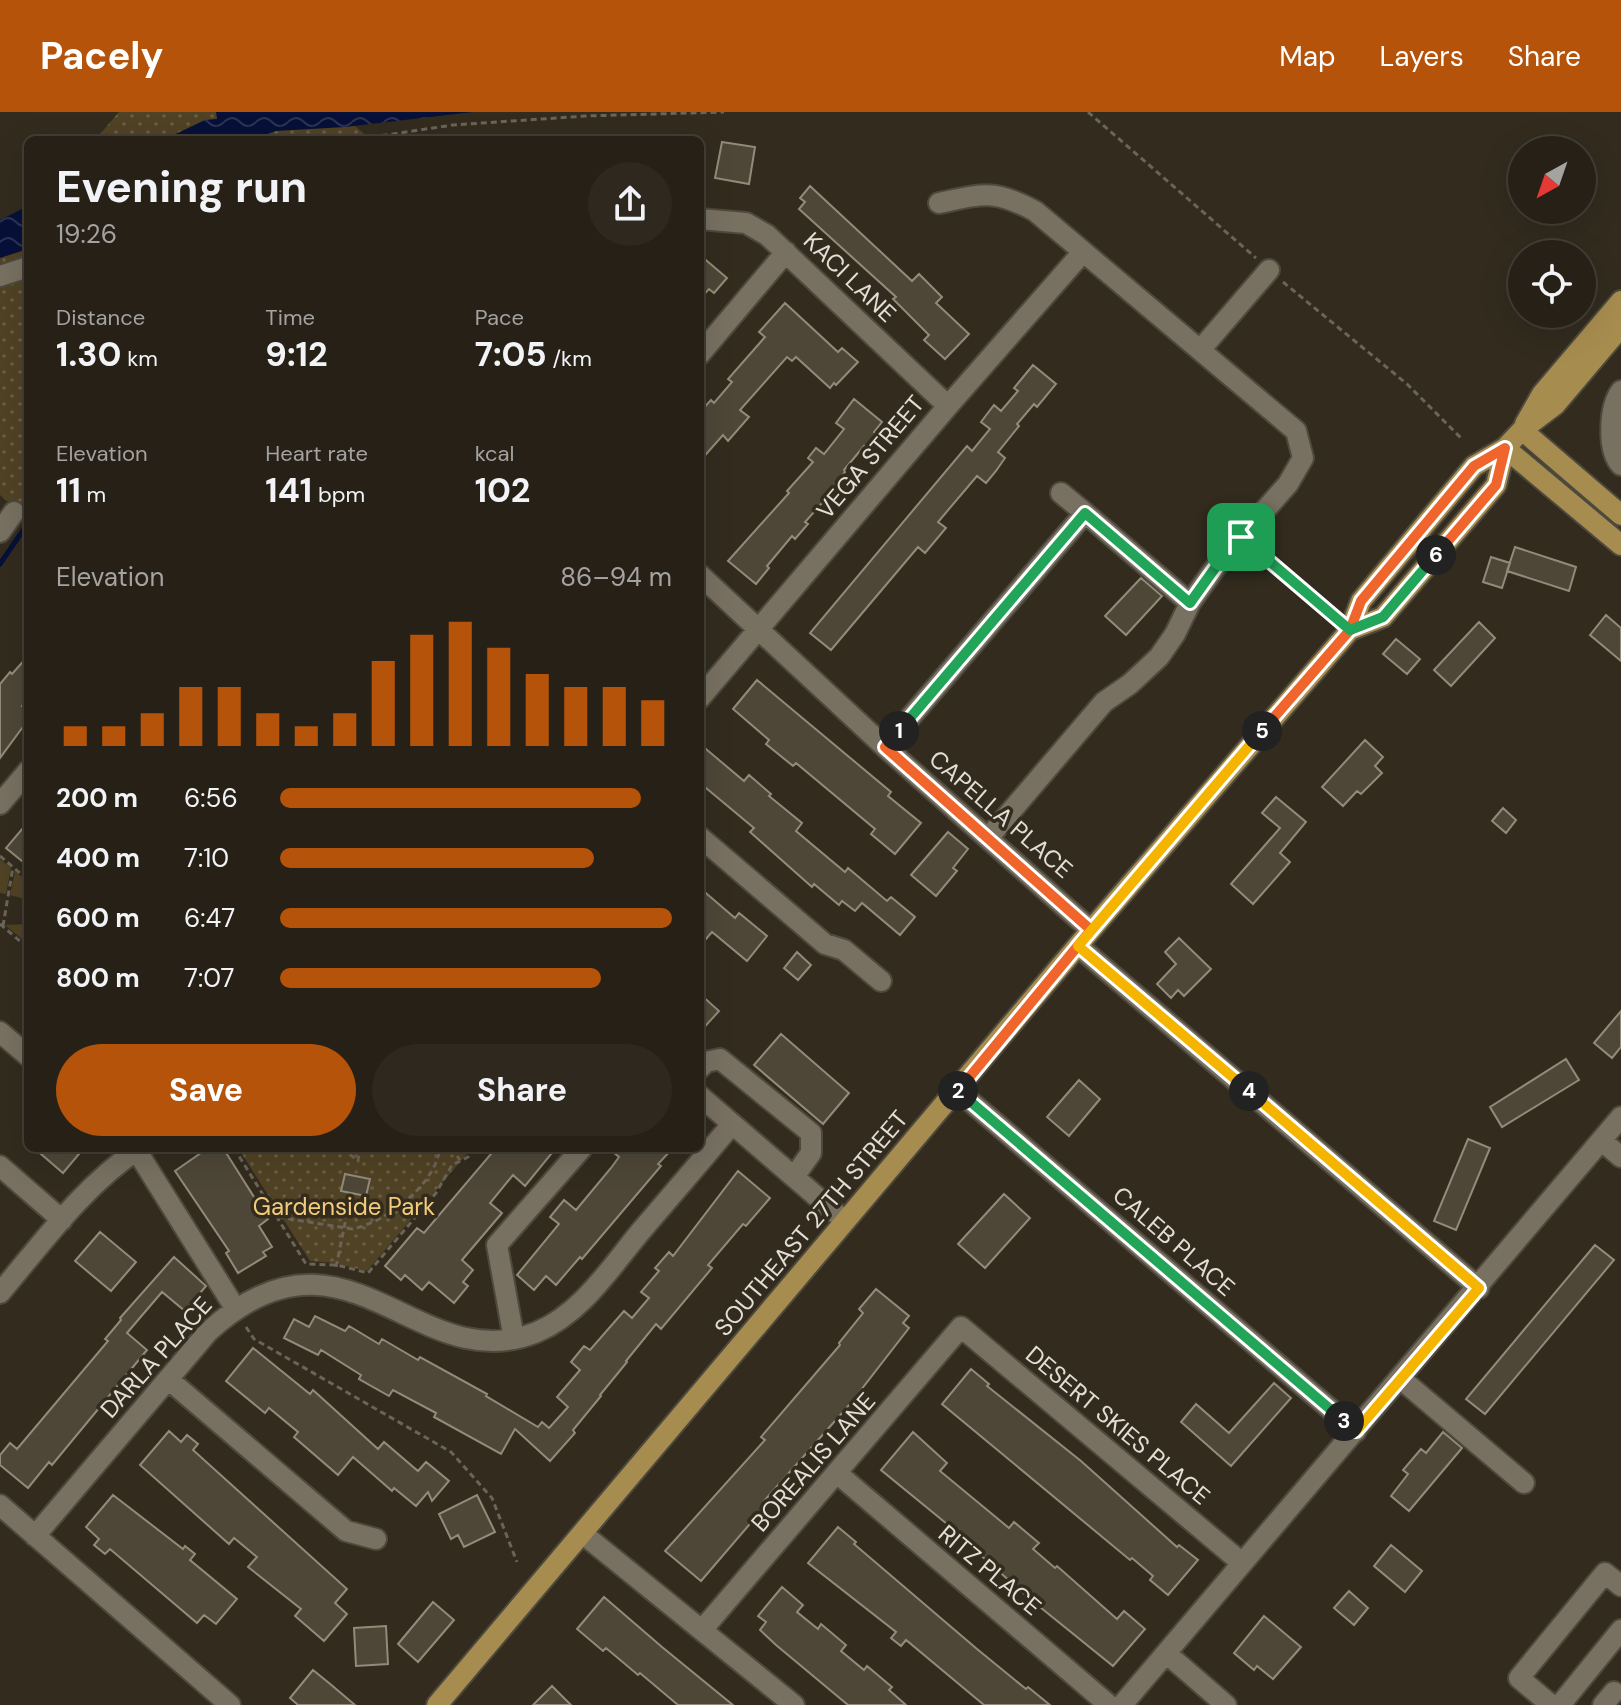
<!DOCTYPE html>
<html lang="en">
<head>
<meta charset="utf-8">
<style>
	:root { --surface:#262016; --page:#2e281f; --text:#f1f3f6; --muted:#a4a3a1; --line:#423e35; --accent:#b45309 }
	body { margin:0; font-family:"DM Sans",sans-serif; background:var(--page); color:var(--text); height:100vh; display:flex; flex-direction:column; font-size:30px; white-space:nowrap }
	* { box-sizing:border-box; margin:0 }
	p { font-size:26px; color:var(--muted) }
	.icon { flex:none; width:44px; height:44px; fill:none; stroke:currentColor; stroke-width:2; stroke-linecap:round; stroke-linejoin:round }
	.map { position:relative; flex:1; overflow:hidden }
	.details { position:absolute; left:24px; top:24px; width:680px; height:1016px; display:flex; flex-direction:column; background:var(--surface); border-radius:12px; box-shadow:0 8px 32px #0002,0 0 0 2px var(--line) }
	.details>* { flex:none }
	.needle { width:52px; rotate:220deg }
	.controls { position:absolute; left:1508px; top:24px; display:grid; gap:16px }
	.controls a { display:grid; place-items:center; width:88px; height:88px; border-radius:50%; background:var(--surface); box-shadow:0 8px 32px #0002,0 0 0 2px var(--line); font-size:40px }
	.pin { position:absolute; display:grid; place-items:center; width:68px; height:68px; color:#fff; margin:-34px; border-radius:16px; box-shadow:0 4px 12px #0006 }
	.km { position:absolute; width:40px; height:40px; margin:-20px; border-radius:50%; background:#222; color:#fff; font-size:22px; line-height:40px; text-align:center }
	.round { display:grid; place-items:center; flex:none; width:84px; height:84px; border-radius:42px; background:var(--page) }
	.summary { display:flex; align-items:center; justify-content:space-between; height:136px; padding:0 32px }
	h1 { font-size:44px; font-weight:700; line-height:60px }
	.metrics { display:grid; grid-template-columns:repeat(3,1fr); gap:12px; height:136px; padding:8px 32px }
	.metrics div { display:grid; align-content:center }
	.metrics b { font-size:34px; font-weight:700 }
	.metrics small { font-size:22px; font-weight:400 }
	.metrics p { font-size:22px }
	.chart { height:224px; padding:16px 32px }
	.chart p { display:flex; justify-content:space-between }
	.chart svg { width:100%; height:144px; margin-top:8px; stroke:var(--accent); stroke-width:6 }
	.action { display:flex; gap:16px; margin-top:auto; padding:16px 32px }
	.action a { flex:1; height:92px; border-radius:48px; background:var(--accent); color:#fff; font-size:32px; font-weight:700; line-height:92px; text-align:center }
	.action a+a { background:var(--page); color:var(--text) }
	ul { padding:0 32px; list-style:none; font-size:26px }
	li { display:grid; grid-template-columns:128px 96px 1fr; align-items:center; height:60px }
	li i { height:20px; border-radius:10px; background:var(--accent) }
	header { display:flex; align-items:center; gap:48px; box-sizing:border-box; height:112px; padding:0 40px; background:var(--accent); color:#fff }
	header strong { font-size:38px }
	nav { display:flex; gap:44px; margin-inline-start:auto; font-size:28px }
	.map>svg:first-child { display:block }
	.green { fill:#504224 }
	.park { fill:url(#park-dots) }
	.water { fill:url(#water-waves) }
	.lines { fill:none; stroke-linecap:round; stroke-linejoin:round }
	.stream { stroke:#071038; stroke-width:5 }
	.building { fill:#4e4738; stroke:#928b7a; stroke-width:2 }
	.minor-casing { stroke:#4e493d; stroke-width:24 }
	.major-casing { stroke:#4e493d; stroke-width:24 }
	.path { stroke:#6a6459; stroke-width:3; stroke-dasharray:6 4; stroke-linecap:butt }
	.minor { stroke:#787061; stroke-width:20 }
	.major { stroke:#a78c4f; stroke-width:20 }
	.split-1-casing { stroke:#fff; stroke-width:16 }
	.split-2-casing { stroke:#fff; stroke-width:16 }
	.split-3-casing { stroke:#fff; stroke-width:16 }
	.split-4-casing { stroke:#fff; stroke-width:16 }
	.split-5-casing { stroke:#fff; stroke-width:16 }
	.split-6-casing { stroke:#fff; stroke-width:16 }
	.split-7-casing { stroke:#fff; stroke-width:16 }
	.split-1 { stroke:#22a559; stroke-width:10 }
	.split-2 { stroke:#f0652b; stroke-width:10 }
	.split-3 { stroke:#22a559; stroke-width:10 }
	.split-4 { stroke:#f5b400; stroke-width:10 }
	.split-5 { stroke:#f5b400; stroke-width:10 }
	.split-6 { stroke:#f0652b; stroke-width:10 }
	.split-7 { stroke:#22a559; stroke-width:10 }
	.labels { text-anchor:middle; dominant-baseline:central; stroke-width:7; stroke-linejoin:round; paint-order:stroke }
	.street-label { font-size:24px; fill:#e3dfd6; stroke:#322b1e }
	.park-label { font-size:24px; fill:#f3cc7b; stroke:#322b1e }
</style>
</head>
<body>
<header>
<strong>Pacely</strong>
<nav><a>Map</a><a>Layers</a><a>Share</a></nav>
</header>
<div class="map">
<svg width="1621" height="1593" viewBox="0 0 1621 1593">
	<defs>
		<pattern id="park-dots" width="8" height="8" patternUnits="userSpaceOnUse" patternTransform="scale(2)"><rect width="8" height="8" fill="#504224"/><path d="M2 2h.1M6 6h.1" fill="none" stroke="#695d43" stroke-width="1.8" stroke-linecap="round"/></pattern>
		<pattern id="water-waves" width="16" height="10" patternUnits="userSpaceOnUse" patternTransform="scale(2)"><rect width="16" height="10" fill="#071038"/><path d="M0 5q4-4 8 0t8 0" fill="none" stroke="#2b3254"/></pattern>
	</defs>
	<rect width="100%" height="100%" fill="#322b1e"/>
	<path class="green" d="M0 747 11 756 6 782 0 781Z
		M15 759 28 770V788L10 783Z
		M28 812V832L5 813Z"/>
	<path class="park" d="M119 0H339L371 28H95Z
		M28 107V407L0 383V140Z
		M238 1036H472L367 1159 334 1151 310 1149Z"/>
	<path class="water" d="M216 0H473L345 15 276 19 256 26 163 28 205 8 217 7Z
		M28 94V137L0 146V108Z"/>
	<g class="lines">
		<path class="stream" d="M0 452 28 411"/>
	</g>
	<path class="building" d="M722 30 755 35 749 72 715 66Z
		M810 74 912 169 919 162 942 185 936 191 969 222 945 247 924 228 929 223 893 187 896 185 799 97 805 90 800 86Z
		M700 143 727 166 714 181 709 177 700 187Z
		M785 191 838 240 842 236 858 250 836 273 834 271 830 276 796 245 792 249 787 245 740 298 749 305 728 329 723 323 700 349V300L711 288 714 291 732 270 728 267 765 225 759 220Z
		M1033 253 1056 272 1037 295 1034 292 1017 312 1019 314 998 340 1005 346 996 359 986 371 977 364 938 410 946 416 925 441 918 435 831 538 810 521 967 334 972 339 990 317 981 310 994 293 1001 299 1018 279 1014 276Z
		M854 287 882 310 874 320 878 323 866 336 864 334 844 358 845 360 830 378 832 380 805 410 808 412 795 427 792 424 767 454 769 456 756 472 728 449 789 381 787 379 813 350 808 346 816 336 824 342 844 317 836 311Z
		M1515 435 1576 455 1569 479 1507 459Z
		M1491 445 1510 451 1502 476 1483 470Z
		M1141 466 1162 484 1126 523 1105 504Z
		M1606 503 1621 516V549L1590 523Z
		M1479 510 1495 526 1451 574 1434 558Z
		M1396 527 1420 547 1407 562 1383 542Z
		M28 544V586L22 594 28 599V608L0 646V572L10 560 12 562Z
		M757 568 891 680 888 684 921 711 895 742 871 722 875 717 796 651 793 654 766 632 769 628 733 597Z
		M1365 628 1383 645 1375 654 1382 661 1361 682 1357 679 1343 694 1322 675Z
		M700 632 744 669 749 663 771 682 769 684 802 711 796 719 845 760 848 756 887 789 891 785 915 805 900 823 862 791 855 799 842 789 839 793 814 772 812 775 750 720 754 716 700 671Z
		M1276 685 1306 710 1280 741 1290 750 1253 792 1231 772 1280 716 1262 701Z
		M1503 696 1516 708 1506 721 1492 709Z
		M28 710V754L6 736Z
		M948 720 968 737 953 756 957 759 936 784 911 763Z
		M700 776 735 806 739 801 767 824 747 849 712 820 700 834Z
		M1179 826 1211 857 1184 884 1178 878 1171 886 1157 872 1176 852 1165 840Z
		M797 840 811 853 798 868 784 856Z
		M700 882 719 899 700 920Z
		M1621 899V935L1612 946 1594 931Z
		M781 922 849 981 823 1012 754 953Z
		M1566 947 1579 968 1502 1015 1490 995Z
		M1079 968 1100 987 1069 1024 1047 1005Z
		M1468 1027 1490 1036 1456 1118 1434 1109Z
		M34 1036H84L63 1061Z
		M208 1036H223L268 1107 259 1114 272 1135 263 1140 266 1144 238 1161 226 1141 229 1139 175 1059Z
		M496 1036H556L525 1074 513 1063 490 1091 502 1101 462 1148 473 1158 463 1170 468 1174 454 1191 429 1170 422 1178 405 1163 401 1168 385 1154 417 1116 424 1121Z
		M608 1036H673L658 1052 661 1054 582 1147 580 1145 556 1173 546 1164 534 1178 517 1163 559 1112 550 1105 564 1088 576 1098 611 1056 619 1045Z
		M738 1059 770 1086 746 1114 743 1112 708 1153 712 1156 661 1217 656 1212 626 1249 627 1250 600 1283 601 1284 573 1318 575 1321 550 1349 515 1317 501 1342 434 1305 436 1301 393 1278 389 1284 359 1267 361 1263 321 1238 318 1243 284 1226 294 1207 309 1215 315 1204 345 1219 349 1214 379 1232 382 1227 418 1248 420 1245 487 1282 486 1284 538 1315 542 1310 549 1316 568 1295 557 1285 580 1258 571 1250 584 1234 590 1238 624 1199 632 1206 649 1186 641 1180 659 1159 655 1156 669 1140 673 1144Z
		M345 1062 370 1067 366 1084 341 1079Z
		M1004 1082 1030 1106 985 1156 958 1132Z
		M100 1120 136 1150 111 1179 75 1149Z
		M1595 1133 1614 1148 1485 1302 1466 1287Z
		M174 1145 206 1174 185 1199 162 1180 127 1221 147 1238 52 1353 49 1350 28 1376 0 1353V1343L10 1331 17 1337 108 1229 105 1227 121 1208 120 1206Z
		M876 1177 909 1204 903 1211 909 1216 850 1292 764 1389 767 1392 701 1469 665 1439 765 1328 761 1325 840 1233 839 1231 863 1201 859 1197Z
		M253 1236 310 1282 313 1278 378 1337 384 1330 418 1359 426 1350 449 1369 432 1389 428 1380 416 1394 394 1376 392 1379 353 1345 338 1363 294 1325 298 1320 269 1296 265 1301 226 1269Z
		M971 1257 989 1272 987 1274 1081 1349 1177 1435 1179 1433 1198 1448 1168 1483 1150 1468 1153 1464 1132 1446 1130 1448 942 1292Z
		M1274 1271 1291 1286 1231 1354 1181 1310 1196 1292 1229 1321Z
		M169 1319 181 1330 187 1323 198 1332 193 1338 347 1477 335 1491 347 1502 324 1529 295 1504 301 1497 248 1455 257 1445 234 1426 229 1432 140 1353Z
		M913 1320 947 1351 940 1359 1009 1416 1014 1410 1039 1431 1033 1437 1055 1456 1057 1454 1117 1507 1124 1499 1145 1517 1113 1554 1030 1487 968 1432 969 1430 881 1358Z
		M1443 1320 1462 1336 1409 1399 1391 1384 1408 1362 1403 1358 1421 1337 1426 1341Z
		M113 1383 183 1437 185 1434 195 1442 190 1448 237 1487 216 1512 204 1503 197 1511 110 1437 105 1442 94 1433 99 1427 86 1415Z
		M477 1383 495 1420 464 1435 458 1423 451 1427 439 1402Z
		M838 1415 856 1430 854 1432 977 1537 1026 1577 1028 1575 1050 1593H984L906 1528 901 1534 891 1526 896 1520 808 1451Z
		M1391 1433 1422 1459 1405 1480 1374 1454Z
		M782 1475 803 1493 797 1500 818 1517 821 1512 846 1533 841 1539 864 1558 867 1554 892 1575 889 1578 906 1593H848L776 1533 760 1518 766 1510 758 1504Z
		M1349 1479 1368 1496 1354 1513 1334 1496Z
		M604 1485 662 1535 733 1593H678L640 1561 638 1563 606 1536 603 1539 577 1517Z
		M433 1490 454 1508 418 1550 398 1532Z
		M1264 1504 1301 1535 1273 1567 1257 1554 1254 1558 1234 1541Z
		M386 1514 388 1552 356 1554 354 1516Z
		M313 1558 329 1571 355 1593H298L290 1586Z
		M552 1574 571 1593H533Z"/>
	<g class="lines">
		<defs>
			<path id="minor" d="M939 91C983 82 994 77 1035 99L1296 319 1303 346 1288 372 1220 449 1190 491 1175 522 1159 545 1130 572 1104 590 989 725
				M700 107 746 111 767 123 948 294
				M0 164 28 155
				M1201 237 1269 158
				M700 242 786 140
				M1621 279C1609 295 1607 339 1621 353
				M1061 381 1085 401
				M0 420 14 400
				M700 463 885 635 1091 818
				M700 586 948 294 1082 141
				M885 635 1085 401 1190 491
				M0 692 28 659
				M700 725 825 832 844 838 881 869
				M1078 834 1479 1176
				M0 920 28 944
				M700 956 706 950 720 947 811 1021V1041L794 1065
				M958 979 1356 1319
				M700 984 845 1109
				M1602 1029 1621 1045
				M135 1036 235 1196
				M0 1054 62 1108
				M0 1181C43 1130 84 1073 140 1036
				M514 1227 497 1133 582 1036
				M168 1267 346 1419 376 1427
				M1401 1267 1524 1371
				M838 1362 1109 1593
				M0 1393 230 1593
				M583 1422 794 1593
				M35 1424 208 1220C347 1092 417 1270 537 1220 582 1201 611 1155 641 1119 671 1084 702 1048 732 1012
				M702 1518 961 1215 1242 1451
				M1166 1541 1226 1593
				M1122 1593 1621 1005
				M1551 1593 1519 1566 1605 1461 1621 1474
				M1560 1593 1621 1518
				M1603 1593 1614 1580"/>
			<path id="major" d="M1525 312 1542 282 1621 189
				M1522 318 1621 403
				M1505 336 1621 433
				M1350 518 1383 505 1496 373 1505 336
				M437 1593 1091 818 1350 518 1361 489 1474 354 1505 336 1522 318 1555 293 1621 215"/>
		</defs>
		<use href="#minor" class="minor-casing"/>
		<use href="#major" class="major-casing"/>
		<path class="path" d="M1088 0 1256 146
			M352 28 453 13 586 4 724 0
			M1283 170 1407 272 1463 328
			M1256 438 1335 506
			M0 744 28 768
			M0 812 28 836
			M3 814 13 755
			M234 1036 306 1152 337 1153 368 1161 436 1081 452 1053 468 1045 475 1036
			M342 1036 358 1049 360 1036
			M451 1036 460 1048
			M278 1105 352 1117C387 1110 435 1073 440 1036
			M336 1155 350 1087
			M246 1215 254 1227 451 1340 492 1386 517 1450"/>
		<use href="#minor" class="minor"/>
		<use href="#major" class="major"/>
	</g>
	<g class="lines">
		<defs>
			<path id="split-1" d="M899 619 1085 401 1190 491 1220 449 1241 425"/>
			<path id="split-2" d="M899 619 885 635 1091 818 958 979"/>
			<path id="split-3" d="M958 979 1344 1309"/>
			<path id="split-4" d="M1249 979 1479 1176 1356 1319 1344 1309"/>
			<path id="split-5" d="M1249 979 1078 834 1262 619"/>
			<path id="split-6" d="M1262 619 1350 518 1361 489 1474 354 1505 336 1496 373 1436 443"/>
			<path id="split-7" d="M1241 425 1350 518 1383 505 1436 443"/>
		</defs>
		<use href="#split-1" class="split-1-casing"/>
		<use href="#split-2" class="split-2-casing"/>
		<use href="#split-3" class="split-3-casing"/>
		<use href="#split-4" class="split-4-casing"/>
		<use href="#split-5" class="split-5-casing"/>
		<use href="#split-6" class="split-6-casing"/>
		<use href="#split-7" class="split-7-casing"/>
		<use href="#split-1" class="split-1"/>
		<use href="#split-2" class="split-2"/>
		<use href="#split-3" class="split-3"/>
		<use href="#split-4" class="split-4"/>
		<use href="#split-5" class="split-5"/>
		<use href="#split-6" class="split-6"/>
		<use href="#split-7" class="split-7"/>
	</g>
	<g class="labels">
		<g class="street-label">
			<text transform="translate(850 165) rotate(44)">KACI LANE</text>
			<text transform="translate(870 345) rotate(-50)">VEGA STREET</text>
			<text transform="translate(1001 702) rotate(41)">CAPELLA PLACE</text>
			<text transform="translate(811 1111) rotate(-50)">SOUTHEAST 27TH STREET</text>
			<text transform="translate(1174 1129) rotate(41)">CALEB PLACE</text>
			<text transform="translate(156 1245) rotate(-48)">DARLA PLACE</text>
			<text transform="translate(1118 1313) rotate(40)">DESERT SKIES PLACE</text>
			<text transform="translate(813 1350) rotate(-49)">BOREALIS LANE</text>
			<text transform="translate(990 1458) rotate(40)">RITZ PLACE</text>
		</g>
		<g class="park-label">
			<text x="344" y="1094">Gardenside Park</text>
		</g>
	</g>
</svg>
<div class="controls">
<a><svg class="needle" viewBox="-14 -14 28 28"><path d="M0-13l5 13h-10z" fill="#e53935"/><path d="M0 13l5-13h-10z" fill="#a4a3a1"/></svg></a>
<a><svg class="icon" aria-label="locate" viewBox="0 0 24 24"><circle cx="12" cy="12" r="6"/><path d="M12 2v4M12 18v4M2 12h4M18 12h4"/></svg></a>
</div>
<div class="pin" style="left:1241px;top:425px;background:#1e9e55"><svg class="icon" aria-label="arrive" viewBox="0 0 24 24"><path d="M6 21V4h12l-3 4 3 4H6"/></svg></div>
<b class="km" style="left:899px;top:619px">1</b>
<b class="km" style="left:958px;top:979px">2</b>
<b class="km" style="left:1344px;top:1309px">3</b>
<b class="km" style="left:1249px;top:979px">4</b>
<b class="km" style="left:1262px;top:619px">5</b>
<b class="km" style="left:1436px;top:443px">6</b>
<section class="details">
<div class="summary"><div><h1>Evening run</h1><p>19:26</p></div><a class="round"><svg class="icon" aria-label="share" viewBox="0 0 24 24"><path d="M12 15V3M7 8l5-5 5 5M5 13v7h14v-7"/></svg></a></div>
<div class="metrics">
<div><p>Distance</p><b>1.30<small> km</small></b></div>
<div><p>Time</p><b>9:12</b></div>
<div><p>Pace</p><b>7:05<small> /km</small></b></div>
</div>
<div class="metrics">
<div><p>Elevation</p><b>11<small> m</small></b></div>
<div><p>Heart rate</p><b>141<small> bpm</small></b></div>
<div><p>kcal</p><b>102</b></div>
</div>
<div class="chart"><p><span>Elevation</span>86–94 m</p>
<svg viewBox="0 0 160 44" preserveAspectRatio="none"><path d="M5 44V38M15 44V38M25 44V34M35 44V26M45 44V26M55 44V34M65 44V38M75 44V34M85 44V18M95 44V10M105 44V6M115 44V14M125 44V22M135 44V26M145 44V26M155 44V30"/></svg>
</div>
<ul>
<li><b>200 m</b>6:56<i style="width:92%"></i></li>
<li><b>400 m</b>7:10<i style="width:80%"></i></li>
<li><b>600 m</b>6:47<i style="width:100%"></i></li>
<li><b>800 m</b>7:07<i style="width:82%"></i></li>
</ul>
<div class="action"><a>Save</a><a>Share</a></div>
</section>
</div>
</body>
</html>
